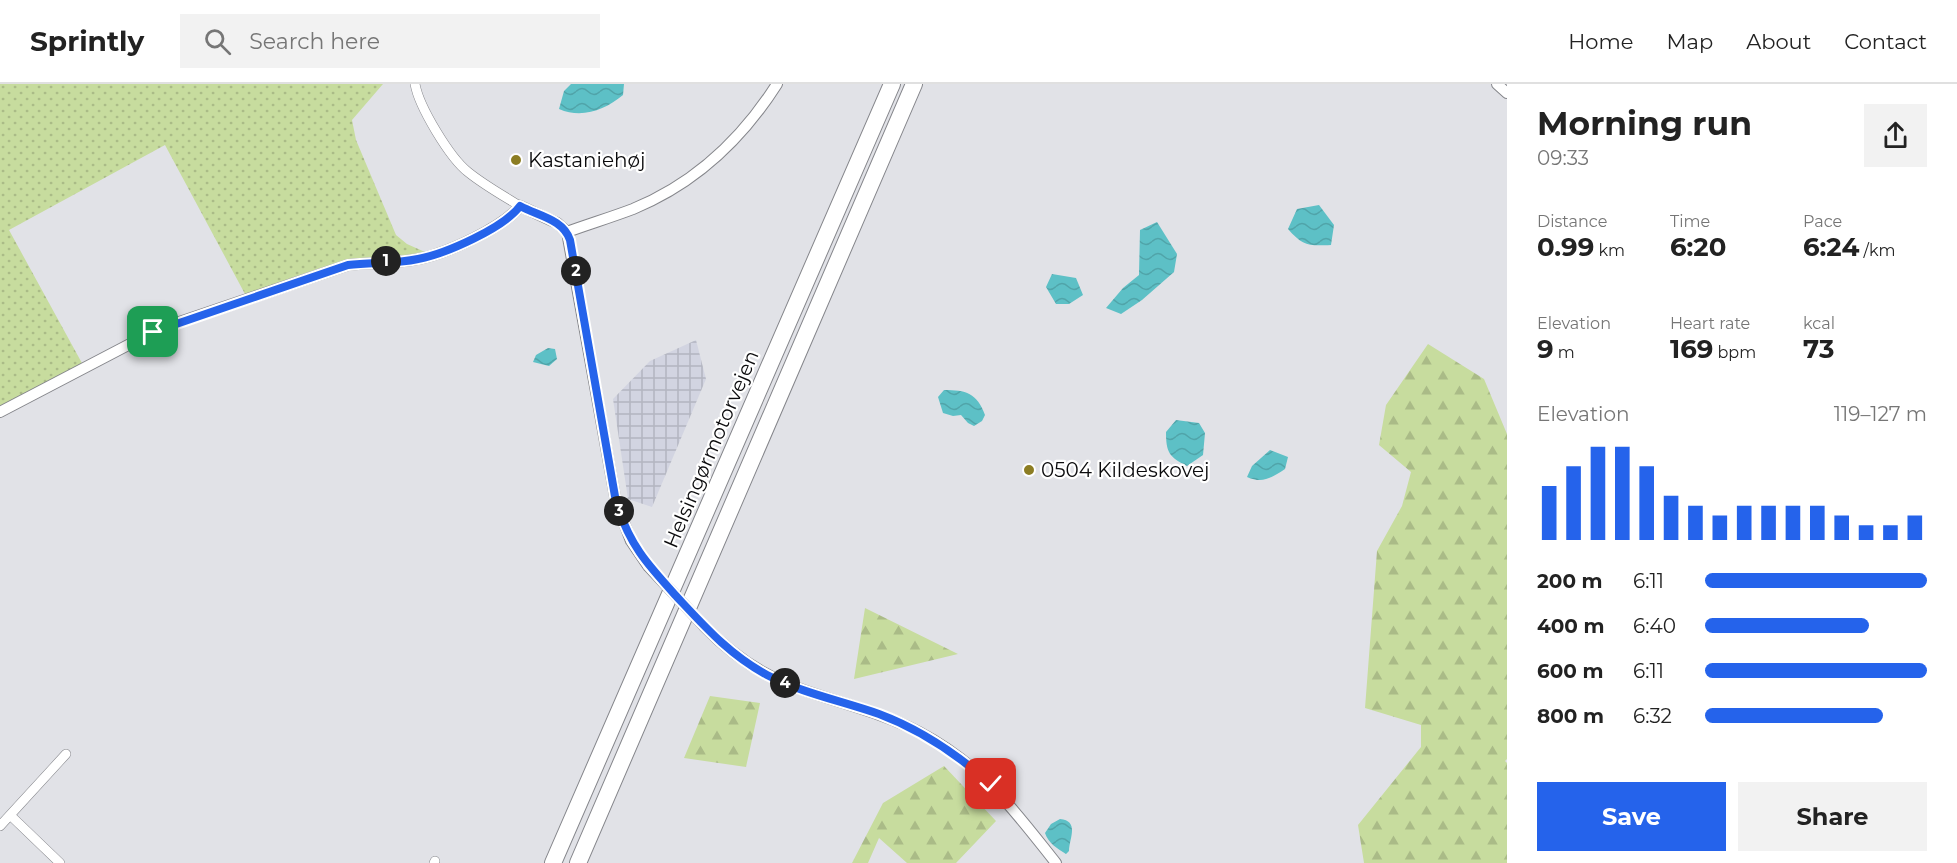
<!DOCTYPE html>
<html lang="en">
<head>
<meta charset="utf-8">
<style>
	:root { --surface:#fff; --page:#f2f2f2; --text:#222; --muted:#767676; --line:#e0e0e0; --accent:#2563eb }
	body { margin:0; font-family:Montserrat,sans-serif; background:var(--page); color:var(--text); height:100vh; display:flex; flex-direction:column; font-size:22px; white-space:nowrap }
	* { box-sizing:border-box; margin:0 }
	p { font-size:20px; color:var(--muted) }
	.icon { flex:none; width:33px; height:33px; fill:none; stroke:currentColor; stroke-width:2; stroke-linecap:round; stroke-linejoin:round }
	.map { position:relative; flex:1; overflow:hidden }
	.details { display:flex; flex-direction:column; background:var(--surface); width:450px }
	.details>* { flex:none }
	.pin { position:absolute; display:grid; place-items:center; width:51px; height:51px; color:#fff; margin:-26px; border-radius:12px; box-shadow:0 3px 9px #0006 }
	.km { position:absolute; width:30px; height:30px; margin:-15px; border-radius:50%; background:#222; color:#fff; font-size:16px; line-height:30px; text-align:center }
	.round { display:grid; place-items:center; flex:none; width:63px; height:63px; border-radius:0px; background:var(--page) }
	.summary { display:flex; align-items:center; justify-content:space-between; height:102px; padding:0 30px }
	h1 { font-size:33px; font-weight:700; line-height:45px }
	.metrics { display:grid; grid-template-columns:repeat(3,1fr); gap:9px; height:102px; padding:6px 30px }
	.metrics div { display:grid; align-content:center }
	.metrics b { font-size:26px; font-weight:700 }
	.metrics small { font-size:16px; font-weight:400 }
	.metrics p { font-size:16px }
	.chart { height:168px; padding:12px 30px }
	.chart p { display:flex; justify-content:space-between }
	.chart svg { width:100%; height:108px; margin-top:6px; stroke:var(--accent); stroke-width:6 }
	.cta { display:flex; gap:12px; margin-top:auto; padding:12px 30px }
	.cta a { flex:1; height:69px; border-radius:0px; background:var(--accent); color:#fff; font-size:24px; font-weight:700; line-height:69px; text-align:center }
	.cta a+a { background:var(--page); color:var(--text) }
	ul { padding:0 30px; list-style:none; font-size:20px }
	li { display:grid; grid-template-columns:96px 72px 1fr; align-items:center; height:45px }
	li i { height:15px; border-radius:8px; background:var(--accent) }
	header { display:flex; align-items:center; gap:36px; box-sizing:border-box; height:84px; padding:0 30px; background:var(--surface); border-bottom:2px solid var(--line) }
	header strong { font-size:28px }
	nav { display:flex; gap:33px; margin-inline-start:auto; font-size:21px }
	.search { width:420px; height:54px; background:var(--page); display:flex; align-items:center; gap:15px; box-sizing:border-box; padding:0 21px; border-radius:0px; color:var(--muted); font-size:22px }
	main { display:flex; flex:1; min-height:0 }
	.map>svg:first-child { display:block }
	.industrial { fill:url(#industrial-grid) }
	.grass { fill:url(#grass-dots) }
	.forest { fill:url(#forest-firs) }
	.water { fill:url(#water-waves) }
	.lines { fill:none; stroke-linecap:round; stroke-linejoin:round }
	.minor-casing { stroke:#85868b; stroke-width:10 }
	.tertiary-casing { stroke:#85868b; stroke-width:12 }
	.motorway-casing { stroke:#85868b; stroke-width:18 }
	.minor { stroke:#fff; stroke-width:9 }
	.tertiary { stroke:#fff; stroke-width:10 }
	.motorway { stroke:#fff; stroke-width:16 }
	.tertiary-bridge-casing { stroke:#85868b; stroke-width:12; stroke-linecap:butt }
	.tertiary-bridge { stroke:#fff; stroke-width:10 }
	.route-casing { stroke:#fff; stroke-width:12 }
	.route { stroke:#2563eb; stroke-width:8 }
	.poi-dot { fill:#8c7d23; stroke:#fff; stroke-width:2 }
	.labels { text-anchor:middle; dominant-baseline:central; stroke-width:4.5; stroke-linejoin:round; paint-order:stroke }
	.poi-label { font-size:20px; fill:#0b0b0d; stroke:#fff; text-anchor:start }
	.street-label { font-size:20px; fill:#0b0b0d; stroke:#fff }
</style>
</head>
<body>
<header>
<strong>Sprintly</strong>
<div class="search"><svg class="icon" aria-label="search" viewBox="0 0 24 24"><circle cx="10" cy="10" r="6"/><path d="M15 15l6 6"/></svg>Search here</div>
<nav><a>Home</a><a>Map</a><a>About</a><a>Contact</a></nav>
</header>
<main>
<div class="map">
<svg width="1507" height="779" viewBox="0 0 1507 779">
	<defs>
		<pattern id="industrial-grid" width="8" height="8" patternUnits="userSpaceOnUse" patternTransform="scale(1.5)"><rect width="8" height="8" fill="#d2d4e1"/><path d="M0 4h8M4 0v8" fill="none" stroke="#b3b5c0"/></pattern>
		<pattern id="grass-dots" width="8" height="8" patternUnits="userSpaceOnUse" patternTransform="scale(1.5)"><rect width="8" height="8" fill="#c7dc9e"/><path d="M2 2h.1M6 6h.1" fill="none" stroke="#aabb87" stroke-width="1.8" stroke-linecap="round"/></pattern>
		<pattern id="forest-firs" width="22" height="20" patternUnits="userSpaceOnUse" patternTransform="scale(1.5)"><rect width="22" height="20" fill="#c7dc9e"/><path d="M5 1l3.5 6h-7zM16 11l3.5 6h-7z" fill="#aabb87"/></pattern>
		<pattern id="water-waves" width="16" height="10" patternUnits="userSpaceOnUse" patternTransform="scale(1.5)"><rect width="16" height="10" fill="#5dc0c6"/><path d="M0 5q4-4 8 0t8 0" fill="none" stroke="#50a4a9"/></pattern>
	</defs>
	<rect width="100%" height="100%" fill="#e1e2e7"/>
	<path class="industrial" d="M696 256 706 295 652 423 628 415 613 315 650 277Z"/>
	<path class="grass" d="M0 0H383L352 36 356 56 396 151 407 160 425 168C402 176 376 171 352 176 316 183 280 199 245 210L165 61 9 146 83 281 0 322Z"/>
	<path class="forest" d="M1428 260 1484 295 1507 350V675L1505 677 1507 679V779H1364L1358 741 1421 663V641L1365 624 1377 467 1402 422 1411 388 1379 361 1386 321Z
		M865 524 958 570 854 595Z
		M710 612 760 619 746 683 684 674Z
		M944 682 996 737 956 779H907L879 754 868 779H852L883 719Z"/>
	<path class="water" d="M571 0H624L623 11C605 26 582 35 559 25L564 7Z
		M1319 121 1334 141 1331 161C1308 162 1303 162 1288 145L1297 125Z
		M1157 138 1177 170 1174 188 1142 216 1121 230 1106 224 1123 204 1139 191 1140 146Z
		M1052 190 1076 194 1083 211 1069 220H1056L1046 203Z
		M548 264 555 265 557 275 549 282 533 278 536 271Z
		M944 306C966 306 977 309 985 331L982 337 974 342 968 339 961 331 953 332 943 329 938 313Z
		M1176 336 1199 339 1205 349 1203 371 1187 382C1169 373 1166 368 1166 348Z
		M1270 366 1288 373 1285 385C1271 394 1263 400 1247 393L1252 382Z
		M1060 735C1080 737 1069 755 1069 767L1066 770C1058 765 1048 759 1045 749L1051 740Z"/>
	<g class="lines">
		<defs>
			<path id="minor" d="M415 0C419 23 450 74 468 88 484 101 502 111 520 122
				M10 731 60 779
				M0 742 66 670
				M434 779 435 777"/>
			<path id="tertiary" d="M1497 0 1507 9
				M567 148C589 140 612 133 633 125 694 100 742 55 777 0
				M0 328 153 248 171 241 348 181C371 178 395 180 418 175 445 170 503 144 520 122L557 139 567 148 616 418 631 457 648 482
				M704 542C729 568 757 588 790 601 833 618 877 626 919 648 982 681 1013 725 1056 779"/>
			<path id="motorway" d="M553 779 892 0
				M578 779 914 0"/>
		</defs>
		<use href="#minor" class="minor-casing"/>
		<use href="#tertiary" class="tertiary-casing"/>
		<use href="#motorway" class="motorway-casing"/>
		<use href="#minor" class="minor"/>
		<use href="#tertiary" class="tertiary"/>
		<use href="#motorway" class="motorway"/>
		<defs>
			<path id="tertiary-bridge" d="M648 482 704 542"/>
		</defs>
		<use href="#tertiary-bridge" class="tertiary-bridge-casing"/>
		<use href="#tertiary-bridge" class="tertiary-bridge"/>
	</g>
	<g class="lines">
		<defs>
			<path id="route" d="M153 248 348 181C371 178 395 180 418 175 445 170 504 144 520 122 538 132 563 135 570 156L616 418C630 462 647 480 677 513 706 544 730 571 767 591 802 609 842 617 879 630 922 646 958 671 991 700"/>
		</defs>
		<use href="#route" class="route-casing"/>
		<use href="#route" class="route"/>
	</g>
	<g class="poi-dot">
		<circle cx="516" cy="76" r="6"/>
		<circle cx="1029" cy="386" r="6"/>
	</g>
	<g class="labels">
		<g class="poi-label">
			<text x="528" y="76">Kastaniehøj</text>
			<text x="1041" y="386">0504 Kildeskovej</text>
		</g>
		<g class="street-label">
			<text transform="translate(711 365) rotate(-67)">Helsingørmotorvejen</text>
		</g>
	</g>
</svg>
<div class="pin" style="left:153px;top:248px;background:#1e9e55"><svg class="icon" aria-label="arrive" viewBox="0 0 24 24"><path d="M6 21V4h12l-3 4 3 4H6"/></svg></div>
<div class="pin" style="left:991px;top:700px;background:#d93025"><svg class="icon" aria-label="check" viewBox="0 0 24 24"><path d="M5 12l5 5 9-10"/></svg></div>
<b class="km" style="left:386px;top:177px">1</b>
<b class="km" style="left:576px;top:187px">2</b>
<b class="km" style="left:619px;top:427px">3</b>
<b class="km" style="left:785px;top:599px">4</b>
</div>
<section class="details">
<div class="summary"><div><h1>Morning run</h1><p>09:33</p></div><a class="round"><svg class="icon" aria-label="share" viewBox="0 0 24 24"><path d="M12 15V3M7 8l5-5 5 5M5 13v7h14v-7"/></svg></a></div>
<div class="metrics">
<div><p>Distance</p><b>0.99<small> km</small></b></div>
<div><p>Time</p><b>6:20</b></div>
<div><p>Pace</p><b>6:24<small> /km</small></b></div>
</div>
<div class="metrics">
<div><p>Elevation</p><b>9<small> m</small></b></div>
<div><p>Heart rate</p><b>169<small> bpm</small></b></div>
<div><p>kcal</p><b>73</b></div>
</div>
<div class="chart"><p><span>Elevation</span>119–127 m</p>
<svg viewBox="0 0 160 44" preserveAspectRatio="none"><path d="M5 44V22M15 44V14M25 44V6M35 44V6M45 44V14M55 44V26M65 44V30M75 44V34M85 44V30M95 44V30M105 44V30M115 44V30M125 44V34M135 44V38M145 44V38M155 44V34"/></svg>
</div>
<ul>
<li><b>200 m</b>6:11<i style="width:100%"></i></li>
<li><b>400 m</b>6:40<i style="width:74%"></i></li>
<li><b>600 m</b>6:11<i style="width:100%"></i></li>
<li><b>800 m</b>6:32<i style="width:80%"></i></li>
</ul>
<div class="cta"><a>Save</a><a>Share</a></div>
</section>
</main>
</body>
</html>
